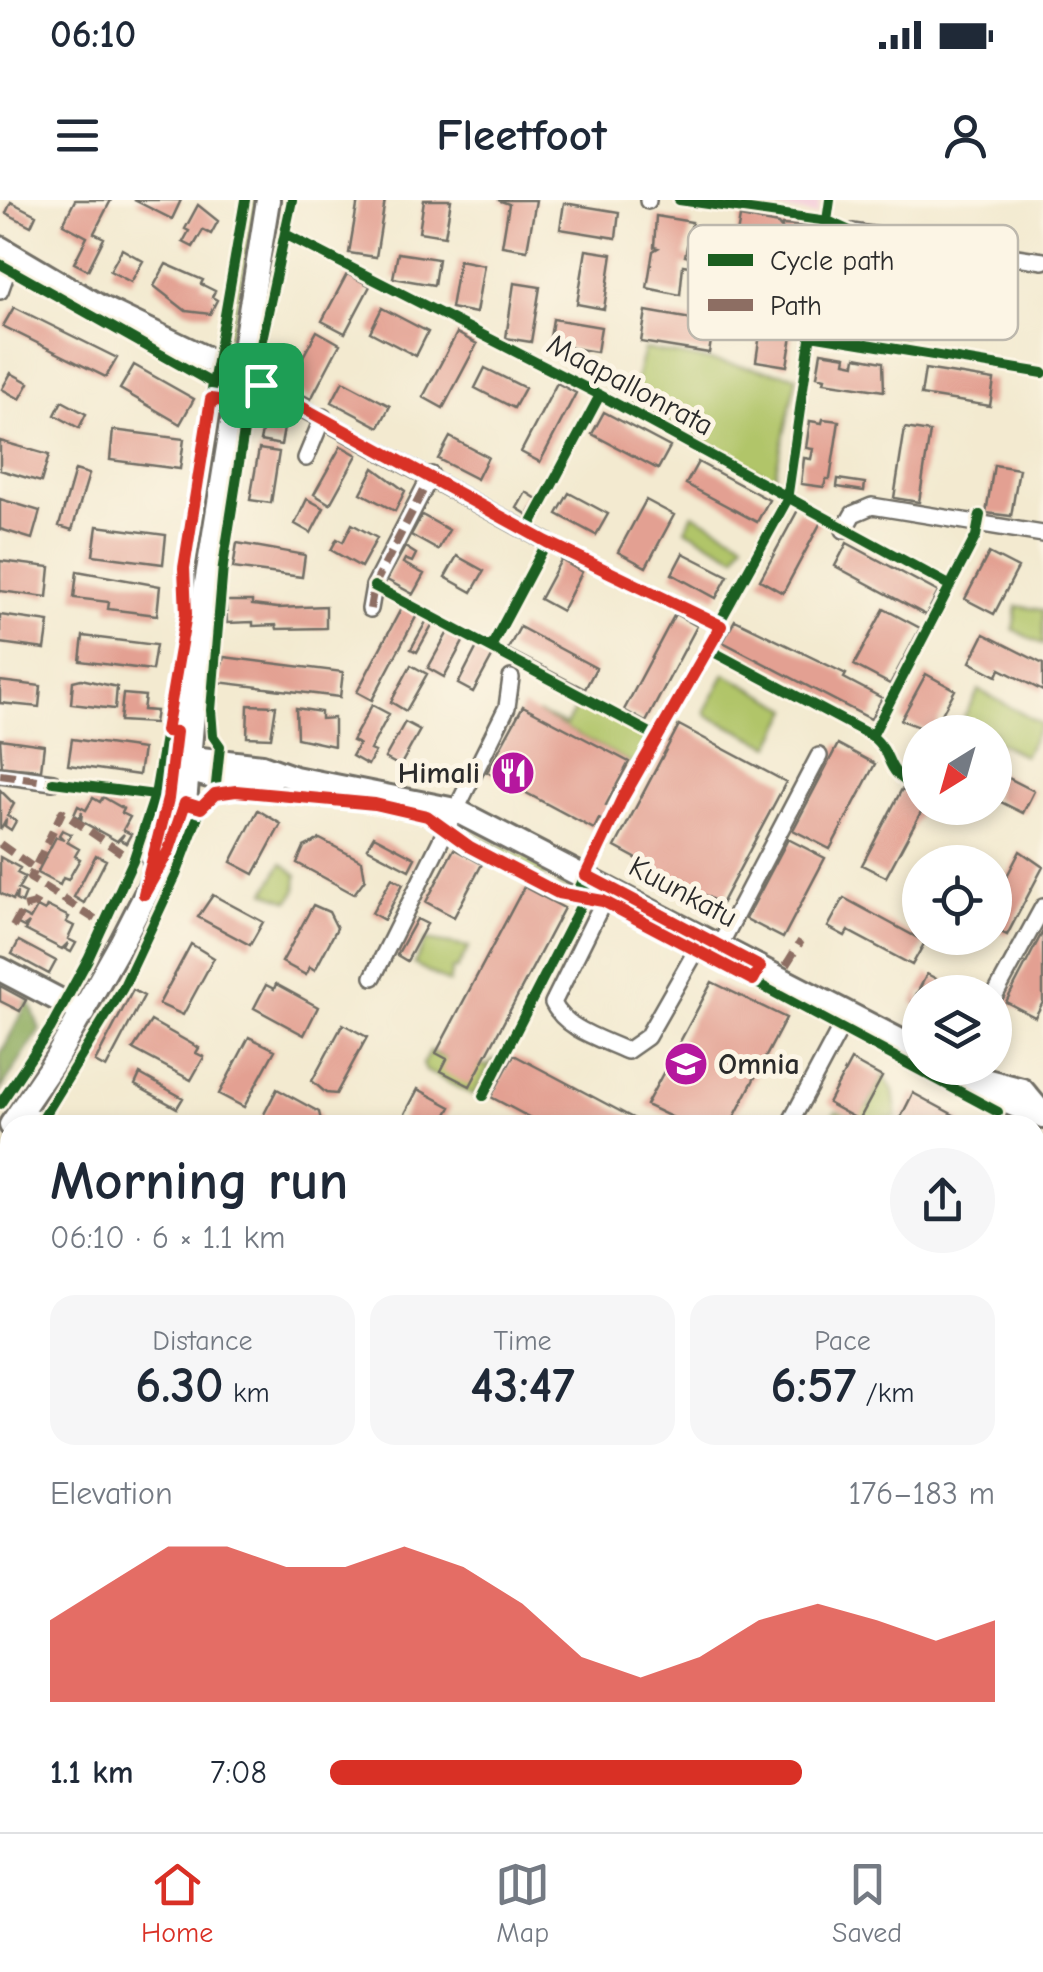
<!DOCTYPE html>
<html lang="en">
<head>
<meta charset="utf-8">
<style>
	:root { --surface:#fff; --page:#f6f6f7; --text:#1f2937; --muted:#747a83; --line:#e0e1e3; --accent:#d93025 }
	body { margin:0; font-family:"Comic Neue",sans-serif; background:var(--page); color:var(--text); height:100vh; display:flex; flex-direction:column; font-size:38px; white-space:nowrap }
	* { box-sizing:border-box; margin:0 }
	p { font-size:32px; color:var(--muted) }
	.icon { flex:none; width:55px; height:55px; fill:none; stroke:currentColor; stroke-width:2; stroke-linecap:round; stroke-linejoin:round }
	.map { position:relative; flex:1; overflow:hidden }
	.details { position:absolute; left:0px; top:915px; width:1045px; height:718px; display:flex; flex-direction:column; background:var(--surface); border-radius:30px 30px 0 0; box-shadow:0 5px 15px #0003 }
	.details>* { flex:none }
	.needle { width:65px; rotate:217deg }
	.buttons { position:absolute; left:902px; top:515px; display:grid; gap:20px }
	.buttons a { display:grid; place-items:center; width:110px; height:110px; border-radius:50%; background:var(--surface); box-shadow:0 5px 15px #0003; font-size:50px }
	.pin { position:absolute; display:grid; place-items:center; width:85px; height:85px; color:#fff; margin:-42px; border-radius:20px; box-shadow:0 5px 15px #0006 }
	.round { display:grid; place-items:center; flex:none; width:105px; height:105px; border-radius:52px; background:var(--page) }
	.headline { display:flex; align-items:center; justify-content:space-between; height:170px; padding:0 50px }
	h1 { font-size:55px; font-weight:700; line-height:75px }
	.stats { display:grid; grid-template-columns:repeat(3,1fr); gap:15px; height:170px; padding:10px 50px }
	.stats div { display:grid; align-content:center; border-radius:25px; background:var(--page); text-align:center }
	.stats b { font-size:50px; font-weight:700 }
	.stats small { font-size:28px; font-weight:400 }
	.stats p { font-size:28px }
	.chart { height:280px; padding:20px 50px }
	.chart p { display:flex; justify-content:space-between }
	.chart svg { width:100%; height:180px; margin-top:10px; fill:var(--accent); opacity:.7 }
	ul { padding:0 50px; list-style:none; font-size:32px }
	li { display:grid; grid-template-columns:160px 120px 1fr; align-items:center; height:75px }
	li i { height:25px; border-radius:12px; background:var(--accent) }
	.status { display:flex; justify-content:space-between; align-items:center; height:70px; padding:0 50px; background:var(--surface); direction:ltr }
	.status svg { height:28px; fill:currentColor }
	header { display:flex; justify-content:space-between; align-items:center; height:130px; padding:0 50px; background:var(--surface); font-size:45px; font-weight:700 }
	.menu { display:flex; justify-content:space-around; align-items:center; height:140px; border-top:2px solid var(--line); background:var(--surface); font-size:28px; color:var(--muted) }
	.menu a { display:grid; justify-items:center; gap:5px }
	.menu .selected { color:var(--accent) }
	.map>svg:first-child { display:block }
	.built { fill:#f5cfdb }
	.green { fill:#b1c569; stroke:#6e784a; stroke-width:2.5 }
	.forest { fill:#8caa5d; stroke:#5c6a44; stroke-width:2.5 }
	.building { fill:#e3a092 }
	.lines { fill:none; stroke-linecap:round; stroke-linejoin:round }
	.street-casing { stroke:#716e65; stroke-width:20 }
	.secondary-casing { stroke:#716e65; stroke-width:28 }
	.street { stroke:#fff; stroke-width:15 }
	.secondary { stroke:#fff; stroke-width:22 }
	.quiet { stroke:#8d6e63; stroke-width:8; stroke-dasharray:15 8; stroke-linecap:butt }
	.cycleway-casing { stroke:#fcf5e5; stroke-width:16 }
	.cycleway { stroke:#1b5e20; stroke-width:10 }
	.route-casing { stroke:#fff; stroke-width:20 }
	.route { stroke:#d93025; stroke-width:12 }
	.labels { text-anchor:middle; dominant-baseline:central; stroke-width:10; stroke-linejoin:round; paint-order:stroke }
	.street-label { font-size:30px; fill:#2b2b2b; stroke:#fcf5e5 }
	.poi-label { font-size:30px; font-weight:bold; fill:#2b2b2b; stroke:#fcf5e5; text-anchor:end }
	.key { fill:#fcf5e5; stroke:#bdb8ad; stroke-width:2.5 }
	.key-label { font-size:28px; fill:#2b2b2b }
</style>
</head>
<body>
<div class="status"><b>06:10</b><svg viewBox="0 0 49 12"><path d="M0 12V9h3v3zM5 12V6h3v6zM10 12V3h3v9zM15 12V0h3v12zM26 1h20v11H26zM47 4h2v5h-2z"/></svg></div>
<header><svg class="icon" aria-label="menu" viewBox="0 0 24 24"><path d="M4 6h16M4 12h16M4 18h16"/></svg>Fleetfoot<svg class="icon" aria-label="person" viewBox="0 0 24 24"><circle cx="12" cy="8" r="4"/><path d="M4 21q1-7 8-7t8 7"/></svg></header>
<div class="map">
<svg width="1043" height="1632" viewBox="0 0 1043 1632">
	<rect width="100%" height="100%" fill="#fcf5e5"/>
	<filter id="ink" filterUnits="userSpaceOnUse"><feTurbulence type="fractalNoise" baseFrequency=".01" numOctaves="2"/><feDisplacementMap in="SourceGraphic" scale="20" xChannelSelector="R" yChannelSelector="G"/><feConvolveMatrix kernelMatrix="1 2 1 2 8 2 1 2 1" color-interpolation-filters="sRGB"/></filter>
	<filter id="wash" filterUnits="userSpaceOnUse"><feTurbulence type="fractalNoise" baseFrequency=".0048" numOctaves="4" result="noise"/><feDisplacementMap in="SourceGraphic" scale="40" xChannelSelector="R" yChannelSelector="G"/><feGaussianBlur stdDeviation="2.25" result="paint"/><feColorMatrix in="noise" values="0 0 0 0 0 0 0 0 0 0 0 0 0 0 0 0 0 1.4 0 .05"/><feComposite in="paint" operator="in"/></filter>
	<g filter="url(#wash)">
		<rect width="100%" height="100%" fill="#f3ead0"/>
		<path class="built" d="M720 0H820L817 15Z"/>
		<path class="green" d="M250 0H258L230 137 226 136Z
			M888 49 918 55 902 146 821 133 830 58 860 63Z
			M644 149 797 176 774 279 630 202Z
			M693 314 744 341 736 356 685 329Z
			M1017 406 1043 410V445L1013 429Z
			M725 474 790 509 771 546 708 516 705 511Z
			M979 490 1041 524 1024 556 995 541V532H980L961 522Z
			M578 498 645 533 648 540 635 565 537 513 566 525 577 506 570 500Z
			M470 630 573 681 576 686 570 690 557 685 559 679 548 673 544 677 499 653 500 648 477 641Z
			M282 663 297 675 296 691 289 701 266 692Z
			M155 704 137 751 74 862 67 858Z
			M426 740 469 747 457 769H452L449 783 414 764Z
			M430 851 447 859 488 866 495 858 473 895 426 871 423 864Z
			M883 875 893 890 897 918 884 919V925H823L837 911 847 916 869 906Z"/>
		<path class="forest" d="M29 800 40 830 0 891V855Z
			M1043 955V1632H893L891 1623 1035 1622V964Z
			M10 1327V1622L440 1623 434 1632H0V1345Z
			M515 1623H766V1632H529Z"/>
		<g id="blocks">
			<path class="building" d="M75 0H111L94 33 104 38 88 70 74 63 87 37 63 24Z
				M134 0H181L172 19Z
				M358 0H385L376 57 349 53Z
				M424 0H451L445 36 419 32Z
				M498 0H536L527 50 502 46 509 4Z
				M11 2 36 15 31 26 6 13Z
				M564 3 619 12 616 38 560 29Z
				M198 5 218 21 211 34 203 30 193 47 183 42 189 31 185 29Z
				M656 16 692 22 685 56 690 57 689 66 683 65 680 95 647 88 653 51 658 48 654 47Z
				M740 17 778 24 782 29V25L813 27 807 63 773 56 772 62 763 60 764 55 734 52Z
				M122 49 143 61 131 82 110 71Z
				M586 50 612 54 604 109 577 104Z
				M398 53 438 59 434 85 393 78Z
				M459 60 484 65 476 113 451 108Z
				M166 64 203 80 201 84 215 91 212 97 217 100 210 114 186 111 154 86Z
				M347 74 370 86 345 133 322 121Z
				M514 83 540 87 531 142 506 138Z
				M14 107 117 158 106 177 3 126Z
				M764 107 796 112 787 166 756 161Z
				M382 108 428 132 416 156 370 132Z
				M646 111 714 123 709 153 641 142Z
				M553 119 601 127 597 152 549 144Z
				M317 131 340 144 311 199 287 186Z
				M457 133 477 144 443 208 423 197Z
				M821 152 846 156 845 162 855 164 856 157 883 162 884 191 824 182 825 178 817 176Z
				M134 165 194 199 180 224 120 189Z
				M485 168 525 188 514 208 475 188Z
				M925 169 994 180 990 206 921 195Z
				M11 173 29 183 20 199 2 189Z
				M343 181 390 206 379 227 332 202Z
				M557 183 576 193 540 262 521 252Z
				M62 201 86 214 79 228 55 215Z
				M604 212 670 247 658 269 592 234Z
				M266 213 286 217 281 245 260 241Z
				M823 219 839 221 830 279H826L824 287 801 284 804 258 811 259 813 249 806 248 810 221 822 223Z
				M905 228 930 232 919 302 894 298Z
				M113 230 184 239 180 269 110 260Z
				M450 237 488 257 477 279 438 259Z
				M0 241 49 255 41 282 0 270Z
				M341 246 357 255 330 304 314 294Z
				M259 249 279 252 271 303 250 300Z
				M698 262 769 300 757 322 686 284Z
				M994 265 1019 269 1011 316 986 313Z
				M374 268 405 291 395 311 361 293Z
				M75 270 89 274 72 330 59 326Z
				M838 279 865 283 864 291 837 287Z
				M526 292 537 299 528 315 517 308Z
				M569 293 608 314 596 335 557 314Z
				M0 299 40 311 32 339 0 329Z
				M307 299 324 308 311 333 295 324Z
				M646 300 674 315 646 367 618 352Z
				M798 310 821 322 783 393 760 380Z
				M422 315 449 330 438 350 411 335Z
				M352 324 377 338 361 367 331 350 337 339 343 342Z
				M97 326 166 335 163 364 93 355Z
				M237 343 305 355 302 377 233 368Z
				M847 343 938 392 926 415 835 366Z
				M405 347 416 354 412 362 405 359 403 363 424 374 413 394 387 380Z
				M683 353 728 376 716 398 672 374Z
				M989 353 1018 368 994 414 965 399Z
				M457 356 484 371 472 392 445 377Z
				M561 360 582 372 562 411 540 399Z
				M0 361 50 367 47 397 0 391Z
				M77 371 160 386 157 415 108 409 109 402 74 398Z
				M226 401H252V405L277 408 326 406V428L277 429 276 425 253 426V422L227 423Z
				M402 407 417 415 372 500 357 492Z
				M884 409 920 428 890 484 854 465Z
				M675 414 697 426 646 522 624 510Z
				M0 415 49 422 45 449 0 443Z
				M427 420 432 425 417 452 411 449Z
				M735 420 846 474 844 478 882 498 871 519 723 442Z
				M520 427 596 468 585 489 508 449Z
				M448 432 464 440 444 477 428 468Z
				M984 434 1043 464V491L1000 469 997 476 970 462Z
				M83 436 156 445 152 470 80 461Z
				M477 447 493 455 473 492 458 484Z
				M224 457 343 472 340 497 217 482Z
				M411 465 427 474 406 511 391 502Z
				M926 474 955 490 932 532 901 520Z
				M81 479 117 487 115 509 71 504 73 481Z
				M0 481 41 486 39 507 0 503Z
				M123 494 145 496 143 510 156 511 154 523 120 521Z
				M248 505 276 506 271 538 247 537Z
				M372 505 389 514 370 550 375 552 368 565 352 556 359 544 352 541Z
				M523 506 629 562 606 605 612 608 605 622 599 619 594 629 487 572Z
				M296 508 321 512V519L334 518V546L297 538Z
				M405 522 420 530 400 566 385 558Z
				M679 525 786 582 721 704 615 647Z
				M0 539 44 545 41 570 2 567Z
				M72 539 143 549 139 575 68 565Z
				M838 544 875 564 830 649 793 630Z
				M995 571 1034 591 1023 613 995 599Z
				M902 589 920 598 923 608 886 677 862 665Z
				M0 590 14 604 7 616 16 621 11 630 5 626 6 619 0 630Z
				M103 597 124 609 122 613 130 617 123 630 131 634 126 643 120 640 124 634 117 641 81 621 82 612 79 618 74 615 78 606 86 610 93 598 100 602Z
				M258 610 281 624 254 674 231 662Z
				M62 630 71 634 67 642 79 649 75 656 80 659 68 680 63 678 60 685 37 673 56 637 64 640 59 635Z
				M374 636 415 658 409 670 367 648Z
				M320 639 362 661 365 679 354 694 297 663 304 647Z
				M788 639 825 658 783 738 746 719Z
				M454 649 482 664 454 717 426 702Z
				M1020 651 1043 667 1007 735 995 729V699Z
				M96 655 106 660 84 703 74 697Z
				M0 657 20 668 17 673 25 677 18 689 26 693 22 703 16 700 17 692 13 700 0 693Z
				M392 678 403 684 384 720 372 713Z
				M524 687 564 708 470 886 441 871 447 859 436 853Z
				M213 695 263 722 250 745 198 717Z
				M844 698 925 742 912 765 848 731 845 736 828 727Z
				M313 705 329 712 337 728 315 770 310 767 306 775 282 762Z
				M47 706 69 717 66 722 74 726 68 739 76 743 71 752 65 749 68 743 62 749 25 730 29 723 24 727 18 724 22 715 30 719 37 707 45 711Z
				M417 719 427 724 407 761 397 755Z
				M1043 731V802L1035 817 1006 802Z
				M19 741 56 761 49 774 12 754Z
				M191 744 214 758 183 815 159 804Z
				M927 774 962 792H920V807L912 803Z
				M712 782 786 818 730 925H688L646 905Z
				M276 784 318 807 304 835 254 808 266 785 274 789Z
				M0 786 26 800 20 811 0 801Z
				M133 790 144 796 106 868 95 862Z
				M151 821 199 848 196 853 204 857 191 880 133 849Z
				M343 824 367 837 336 894 326 893 312 881Z
				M249 837 275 850 244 907 219 894Z
				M514 855 552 875 646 925H544L491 897Z
				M851 860 882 877 859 920 828 903Z
				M140 874 183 898 177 908 135 885Z
				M277 889 319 912 322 925H275L262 918Z
				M418 889 451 907 441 925H399Z
				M913 893 963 920 960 925H917L901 917Z
				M10 1103V1159L0 1177V1121Z
				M0 1200 10 1206V1246L0 1240Z"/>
		</g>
	</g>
	<g filter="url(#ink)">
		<use href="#blocks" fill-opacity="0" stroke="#716e65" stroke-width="2.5"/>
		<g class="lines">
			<defs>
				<path id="street" d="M648 1V0
					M852 32 1043 61
					M0 91 12 57
					M237 173 547 342
					M306 258 323 217
					M844 330 853 314 872 306 1043 334
					M370 409 374 386 431 275
					M0 575 53 582
					M610 688 553 803C566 830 602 839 627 851L647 837 704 737
					M720 745 819 556
					M373 777 507 507 511 478
					M995 795 1043 707
					M23 910 47 925
					M789 925 848 814
					M0 1258 10 1263"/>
				<path id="secondary" d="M0 48 100 107 237 173
					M174 563 192 558 262 566 295 578 455 610 920 851
					M181 568 216 578 271 580
					M153 657 168 599 183 473 191 443
					M0 769 84 813
					M953 868 1005 901 1043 917
					M980 879 1022 890 1043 915
					M11 925 54 862 121 743 169 649 185 603 203 402 268 0
					M882 1622 884 1632"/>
			</defs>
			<use href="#street" class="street-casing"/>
			<use href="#secondary" class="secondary-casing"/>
			<use href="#street" class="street"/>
			<use href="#secondary" class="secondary"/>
			<path class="quiet" d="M237 173 537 335
				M370 409 374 386 431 275
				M0 575 53 582
				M0 644 34 668
				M95 719 30 678 62 612 133 661
				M13 727 24 707 35 704 39 696
				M786 765 801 741
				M1035 972 1043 995
				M1035 1132 1043 1128
				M0 1571 10 1579
				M92 1622 107 1632
				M180 1622 192 1632
				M313 1622 319 1632
				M372 1622 377 1632
				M270 1632 272 1622
				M950 1632 952 1622"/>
			<defs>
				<path id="cycleway" d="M679 0 828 21 852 32
					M285 34 600 195 949 385
					M0 64 212 183
					M811 135 1043 173
					M528 330 600 195
					M374 386 656 536
					M491 447 547 342 721 426
					M708 449 872 536C898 560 879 568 920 590
					M872 536 976 336 980 315
					M53 582 155 595 201 608
					M215 594 237 591 320 598 427 616 470 647 558 693 603 701 998 912
					M576 695 622 599 787 300 830 0
					M483 896 592 683
					M0 904 50 829 88 759 133 661 155 595 186 414 184 368 196 282 245 0
					M39 925 123 788 176 675 201 608 215 594 220 546 213 536 211 510 223 366 248 205 292 0"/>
			</defs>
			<use href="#cycleway" class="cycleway-casing"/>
			<use href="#cycleway" class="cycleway"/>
		</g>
	</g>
	<g class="lines" filter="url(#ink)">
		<defs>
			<path id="route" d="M256 182 547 342 721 426 622 599 586 675 760 767 753 780 603 701 558 693 470 647 427 616 375 604 236 591 215 594 201 608 185 603 169 650 144 694 168 599 176 532 166 531 186 414 184 368 211 199 248 205Z"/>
		</defs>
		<use href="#route" class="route-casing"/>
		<use href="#route" class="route"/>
	</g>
	<defs>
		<symbol id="restaurant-disc" viewBox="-11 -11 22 22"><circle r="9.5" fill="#b5179e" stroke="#fcf5e5"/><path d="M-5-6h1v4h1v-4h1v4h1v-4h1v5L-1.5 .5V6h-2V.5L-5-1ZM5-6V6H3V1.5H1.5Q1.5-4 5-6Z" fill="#fff"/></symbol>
		<symbol id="school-disc" viewBox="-11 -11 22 22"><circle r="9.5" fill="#b5179e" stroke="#fcf5e5"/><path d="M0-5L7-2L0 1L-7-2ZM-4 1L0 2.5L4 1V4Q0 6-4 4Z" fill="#fff"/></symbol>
	</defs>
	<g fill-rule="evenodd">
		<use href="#restaurant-disc" x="488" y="548" width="50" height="50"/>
		<use href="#school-disc" x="661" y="839" width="50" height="50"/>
	</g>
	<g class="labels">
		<g class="street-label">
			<text transform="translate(630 185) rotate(28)">Maapallonrata</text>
			<text transform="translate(683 692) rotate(28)">Kuunkatu</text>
		</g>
		<g class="poi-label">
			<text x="480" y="573">Himali</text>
			<text x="718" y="864" text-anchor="start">Omnia</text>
		</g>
	</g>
	<rect x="688" y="25" width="330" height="115" rx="15" class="key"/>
	<rect x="708" y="54" width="45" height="12" fill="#1b5e20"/>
	<rect x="708" y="99" width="45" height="12" fill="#8d6e63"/>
	<g class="key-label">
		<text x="770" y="70">Cycle path</text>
		<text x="770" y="115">Path</text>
	</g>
</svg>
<div class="buttons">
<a><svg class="needle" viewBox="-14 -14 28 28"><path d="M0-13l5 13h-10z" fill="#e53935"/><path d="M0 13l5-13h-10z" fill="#747a83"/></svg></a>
<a><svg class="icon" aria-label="locate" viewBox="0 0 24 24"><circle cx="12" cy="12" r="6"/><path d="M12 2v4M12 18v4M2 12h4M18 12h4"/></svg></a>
<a><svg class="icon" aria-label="layers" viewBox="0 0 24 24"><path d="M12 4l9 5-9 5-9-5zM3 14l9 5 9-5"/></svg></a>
</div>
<div class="pin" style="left:261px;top:185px;background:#1e9e55"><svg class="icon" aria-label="arrive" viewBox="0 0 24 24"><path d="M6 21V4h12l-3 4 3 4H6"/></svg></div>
<section class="details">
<div class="headline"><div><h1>Morning run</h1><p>06:10 · 6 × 1.1 km</p></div><a class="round"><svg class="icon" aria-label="share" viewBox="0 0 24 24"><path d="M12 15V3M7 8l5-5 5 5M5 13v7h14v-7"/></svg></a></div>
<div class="stats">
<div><p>Distance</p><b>6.30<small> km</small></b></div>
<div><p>Time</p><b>43:47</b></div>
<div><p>Pace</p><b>6:57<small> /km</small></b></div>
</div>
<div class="chart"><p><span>Elevation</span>176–183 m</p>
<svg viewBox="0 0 160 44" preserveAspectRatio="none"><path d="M0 44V24L10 15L20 6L30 6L40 11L50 11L60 6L70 11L80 20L90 33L100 38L110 33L120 24L130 20L140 24L150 29L160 24V44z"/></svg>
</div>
<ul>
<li><b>1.1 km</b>7:08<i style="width:71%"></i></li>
</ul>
</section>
</div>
<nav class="menu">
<a class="selected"><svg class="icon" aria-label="home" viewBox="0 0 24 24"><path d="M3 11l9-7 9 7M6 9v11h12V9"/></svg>Home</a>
<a><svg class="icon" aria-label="map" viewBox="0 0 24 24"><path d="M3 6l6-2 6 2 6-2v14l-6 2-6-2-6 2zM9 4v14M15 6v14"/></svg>Map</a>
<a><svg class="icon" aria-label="saved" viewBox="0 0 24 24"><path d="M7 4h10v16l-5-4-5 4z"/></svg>Saved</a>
</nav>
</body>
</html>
